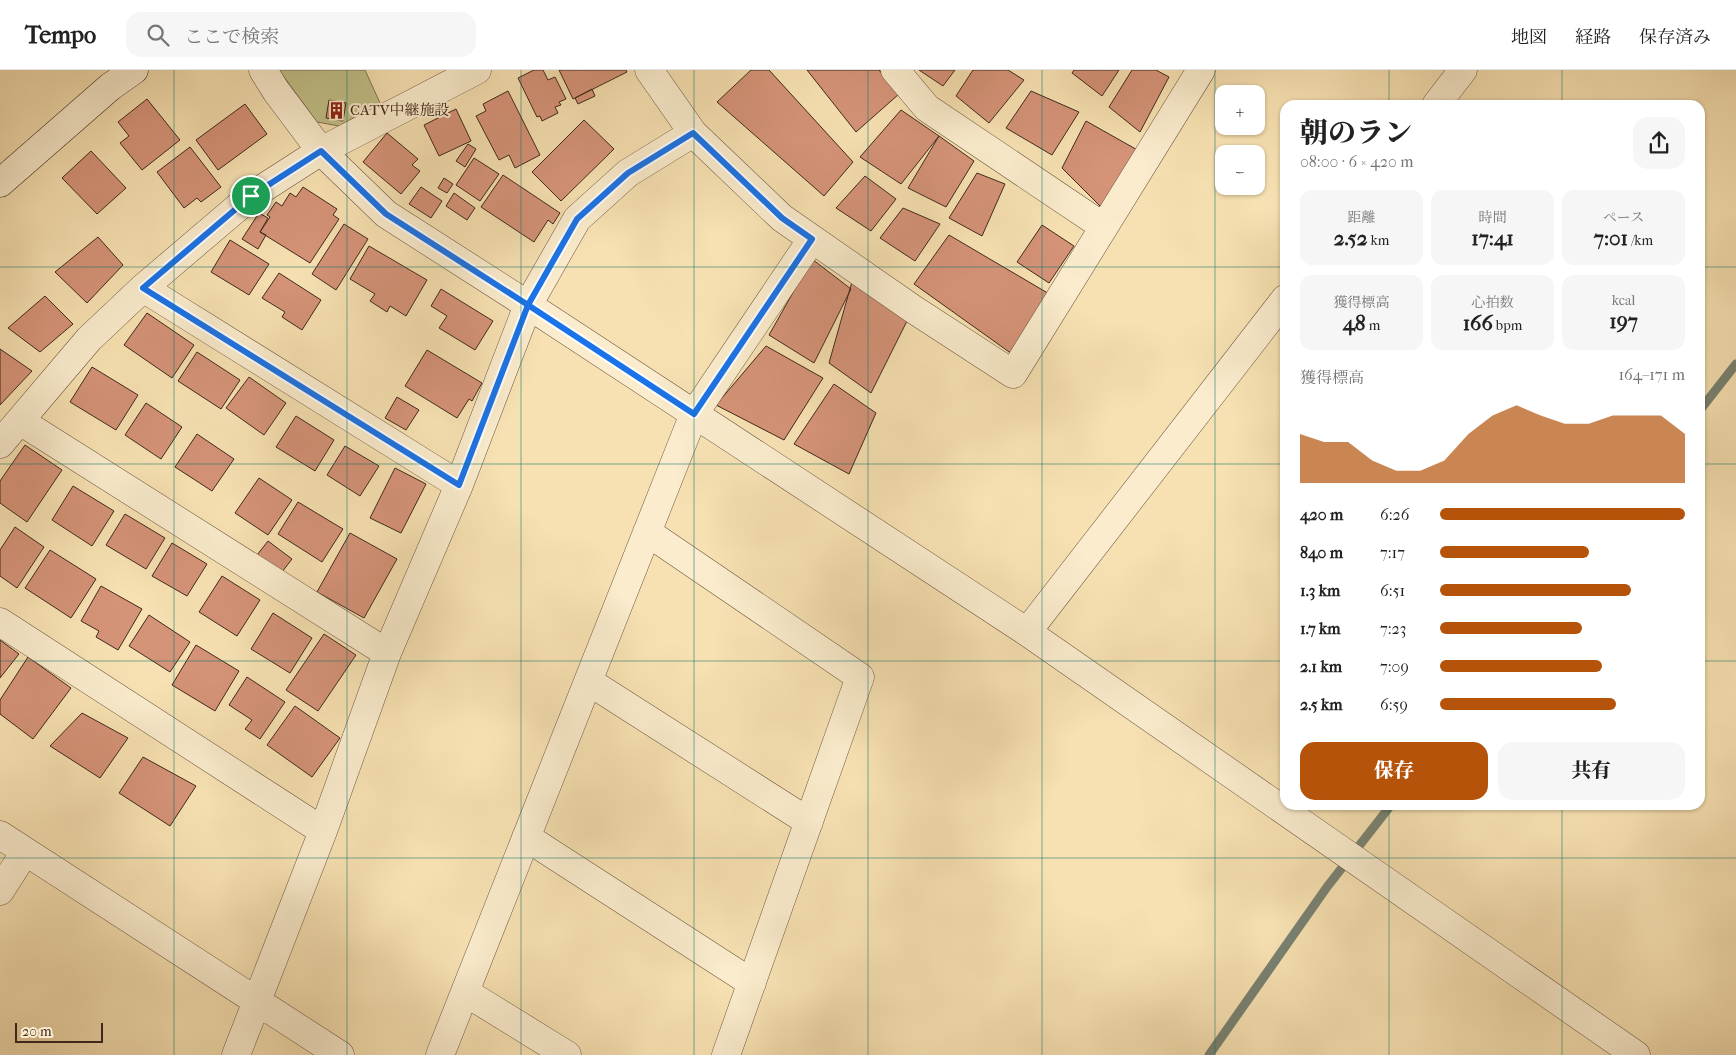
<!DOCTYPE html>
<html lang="ja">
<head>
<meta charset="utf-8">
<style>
	:root { --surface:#fff; --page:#f6f6f6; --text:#222; --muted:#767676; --line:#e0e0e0; --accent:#b45309 }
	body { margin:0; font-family:"IM FELL French Canon","Noto Serif JP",serif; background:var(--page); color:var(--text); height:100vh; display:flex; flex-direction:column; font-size:19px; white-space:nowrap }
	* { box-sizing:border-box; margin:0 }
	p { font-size:16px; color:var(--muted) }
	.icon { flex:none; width:28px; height:28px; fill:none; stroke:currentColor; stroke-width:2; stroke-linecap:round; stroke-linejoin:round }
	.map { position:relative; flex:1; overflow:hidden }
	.side { position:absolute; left:1280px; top:30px; width:425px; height:710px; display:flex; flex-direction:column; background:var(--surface); border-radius:15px; box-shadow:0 1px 4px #0004 }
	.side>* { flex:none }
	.fabs { position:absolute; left:1215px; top:15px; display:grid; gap:10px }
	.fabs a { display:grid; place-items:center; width:50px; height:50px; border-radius:10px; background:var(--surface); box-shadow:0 1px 4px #0004; font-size:25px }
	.scale { position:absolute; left:15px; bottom:12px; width:88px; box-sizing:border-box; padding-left:5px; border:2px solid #40291c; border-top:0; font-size:14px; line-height:18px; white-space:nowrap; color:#40291c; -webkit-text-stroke:4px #faeccd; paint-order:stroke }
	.pin { position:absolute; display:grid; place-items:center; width:42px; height:42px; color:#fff; margin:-21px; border:2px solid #fff; border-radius:50%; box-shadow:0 1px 5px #0007 }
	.round { display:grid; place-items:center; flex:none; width:52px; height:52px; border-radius:15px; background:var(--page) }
	.headline { display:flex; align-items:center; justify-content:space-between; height:85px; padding:0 20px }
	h1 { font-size:28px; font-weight:800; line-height:38px }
	.figures { display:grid; grid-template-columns:repeat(3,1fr); gap:8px; height:85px; padding:5px 20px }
	.figures div { display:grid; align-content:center; border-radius:12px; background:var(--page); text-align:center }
	.figures b { font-size:21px; font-weight:800 }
	.figures small { font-size:14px; font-weight:400 }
	.figures p { font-size:14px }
	.chart { height:140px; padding:10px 20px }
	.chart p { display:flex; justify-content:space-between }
	.chart svg { width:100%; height:90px; margin-top:5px; fill:var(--accent); opacity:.7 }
	.button { display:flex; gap:10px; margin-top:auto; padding:10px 20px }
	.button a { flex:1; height:58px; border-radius:15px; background:var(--accent); color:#fff; font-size:20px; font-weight:800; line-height:58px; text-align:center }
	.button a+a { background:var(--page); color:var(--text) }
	ul { padding:0 20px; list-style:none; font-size:16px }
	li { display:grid; grid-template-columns:80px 60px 1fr; align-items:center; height:38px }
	li i { height:12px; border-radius:6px; background:var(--accent) }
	header { display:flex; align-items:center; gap:30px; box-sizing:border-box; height:70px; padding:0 25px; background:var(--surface); border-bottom:1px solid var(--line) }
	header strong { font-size:24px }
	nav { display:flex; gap:28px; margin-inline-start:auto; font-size:18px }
	.search { width:350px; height:45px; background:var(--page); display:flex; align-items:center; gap:12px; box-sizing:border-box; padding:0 18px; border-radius:15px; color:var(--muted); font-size:19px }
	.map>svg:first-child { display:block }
	.green { fill:#c2c189; stroke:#817552 }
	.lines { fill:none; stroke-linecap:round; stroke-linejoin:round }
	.stream { stroke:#788272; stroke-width:9 }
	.building { fill:#d59378; stroke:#40291c }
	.street-casing { stroke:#6e5742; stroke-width:29 }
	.secondary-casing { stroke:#40291c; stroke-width:29 }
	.street { stroke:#faeccd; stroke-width:28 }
	.secondary { stroke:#faeccd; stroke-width:28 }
	.route-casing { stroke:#fff; stroke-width:10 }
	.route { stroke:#1a73e8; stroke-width:6 }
	.grid { fill:none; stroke:#0f766e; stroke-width:1; stroke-opacity:0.55 }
	.labels { text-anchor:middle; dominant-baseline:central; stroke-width:4; stroke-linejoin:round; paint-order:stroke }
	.poi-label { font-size:15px; fill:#40291c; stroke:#faeccd; text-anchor:start }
</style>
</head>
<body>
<header>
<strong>Tempo</strong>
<div class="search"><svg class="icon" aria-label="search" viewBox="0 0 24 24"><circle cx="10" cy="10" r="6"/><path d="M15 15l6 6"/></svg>ここで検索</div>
<nav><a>地図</a><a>経路</a><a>保存済み</a></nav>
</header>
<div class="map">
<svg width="1736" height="985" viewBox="0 0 1736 985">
	<rect width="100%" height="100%" fill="#f7e1b2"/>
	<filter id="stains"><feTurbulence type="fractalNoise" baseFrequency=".004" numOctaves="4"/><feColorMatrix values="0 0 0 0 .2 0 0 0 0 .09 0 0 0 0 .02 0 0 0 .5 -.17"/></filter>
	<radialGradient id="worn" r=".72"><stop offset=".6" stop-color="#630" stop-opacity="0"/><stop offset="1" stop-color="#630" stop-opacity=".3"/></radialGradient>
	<path class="green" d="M279 0H365L380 33 339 56 317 52Z"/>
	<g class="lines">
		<path class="stream" d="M1700 340 1736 294
			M1209 985 1327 817 1391 735"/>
	</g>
	<path class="building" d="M534 0H543L548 10 555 7 566 29 559 32 561 35 555 37 558 43 542 51 540 46 537 47 518 8Z
		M559 0H626L627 2 573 29Z
		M751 0H769L853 92 824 126 717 32Z
		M807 0H879L899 24 856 62Z
		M919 0H955L943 16Z
		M973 0H1008L1024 10 989 53 956 26Z
		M1074 0H1119L1102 26 1072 3Z
		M1132 0H1156L1169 7 1140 62 1109 37Z
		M592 19 595 26 578 34 575 28Z
		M508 21 540 85 515 98 509 85 499 90 476 46 486 41 483 34Z
		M1031 21 1079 42 1052 85 1006 58Z
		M147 29 180 70 142 100 120 73 129 66 118 52Z
		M329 30 346 33 343 51 326 48Z
		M245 34 267 64 218 100 196 70Z
		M456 39 471 71 439 86 424 55Z
		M901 40 939 66 901 114 860 87Z
		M584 50 614 79 561 131 532 102Z
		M1086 51 1141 82 1102 138 1062 98Z
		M387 63 418 89 412 95 420 101 401 124 363 92Z
		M939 66 974 91 946 137 908 118Z
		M468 74 476 79 465 97 456 91Z
		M190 77 221 117 201 132 197 128 184 138 157 102Z
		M91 81 126 118 97 144 62 108Z
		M474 88 499 104 480 131 456 115Z
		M977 103 1005 114 982 166 949 148Z
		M503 105 560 143 553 154 548 150 534 172 481 137Z
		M865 106 896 129 871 161 836 138Z
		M444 108 453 114 447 123 438 118Z
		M303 117 337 139 333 145 339 149 310 193 260 162 270 147 267 145 276 132 282 136 290 123 296 127Z
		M421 117 442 131 431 148 409 134Z
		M454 123 475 138 467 150 446 136Z
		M903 138 940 154 915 191 880 168Z
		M259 143 268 148 260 162 266 165 258 179 242 169Z
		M344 154 368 169 336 220 312 204Z
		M1042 155 1074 176 1049 213 1017 192Z
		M949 165 1051 225 1012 284 914 214Z
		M98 167 123 195 87 233 55 202Z
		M230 170 269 194 249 225 211 202Z
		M369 176 427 210 406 246 390 236 387 242 370 231 375 224 350 209Z
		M812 189 851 219 814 293 769 265Z
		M279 203 321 230 302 260 282 247 285 242 262 228Z
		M853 208 908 249 871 323 829 293Z
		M441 219 493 251 475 280 439 258 447 246 431 236Z
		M45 226 73 254 40 282 8 258Z
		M147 243 194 275 172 308 124 275Z
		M766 276 823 308 784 370 716 335Z
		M0 279 32 301 0 335Z
		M427 280 482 313 472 331 469 329 457 348 405 316Z
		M197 282 240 310 221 339 178 311Z
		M92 297 138 325 116 360 70 332Z
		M249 307 286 333 264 365 226 338Z
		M834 314 876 343 849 404 794 374Z
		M397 327 419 340 406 360 385 348Z
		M146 333 182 357 161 389 125 365Z
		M296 346 334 370 315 401 276 377Z
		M197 364 234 389 212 421 175 397Z
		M25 375 62 400 27 452 0 433V411Z
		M345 376 379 396 360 426 327 405Z
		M395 398 426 414 401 463 370 448Z
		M259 408 292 430 268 465 235 443Z
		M73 416 114 441 92 476 52 450Z
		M298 432 343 459 322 492 278 464Z
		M125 444 165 468 146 499 106 475Z
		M15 457 44 477 17 518 0 506V480Z
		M350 463 397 489 364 548 317 522Z
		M268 471 292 489 282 502 257 485Z
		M172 473 207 494 187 526 152 506Z
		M50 480 96 509 71 548 25 518Z
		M222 506 260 530 237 566 199 542Z
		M101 516 142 539 118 580 96 567 99 561 81 551Z
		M273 543 312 568 290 603 251 579Z
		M149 545 190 572 170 602 129 576Z
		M324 564 356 585 318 641 286 620Z
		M0 570 19 584 0 608Z
		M196 575 239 601 215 641 172 615Z
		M28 587 71 618 33 669 0 644V630Z
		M247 607 285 632 260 669 245 659 252 650 229 635Z
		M295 636 340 668 312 707 267 675Z
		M82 643 128 668 100 708 50 676Z
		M143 687 196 716 170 756 119 723Z"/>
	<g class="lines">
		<defs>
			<path id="street" d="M263 0 276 21 321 81 386 144 528 235 1027 562 1636 985
				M649 0 693 63 782 148 913 239 1013 304 1201 0
				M895 0 927 38 1104 157
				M1436 35 1463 0
				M143 218 459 415
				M20 351 387 583
				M0 374 89 269 143 218 251 126 321 81 477 0
				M647 462 860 607 726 985
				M0 552 323 761
				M1027 562 1285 229
				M588 611 809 752
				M0 765 340 985
				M526 767 752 913
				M0 821 25 782
				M465 922 567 985
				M236 985 323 761 387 583 459 415 528 235 577 149 628 103 693 63
				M440 985 694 344 812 169"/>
			<path id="secondary" d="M0 113 110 17 134 0"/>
		</defs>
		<use href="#street" class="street-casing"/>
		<use href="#secondary" class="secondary-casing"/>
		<use href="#street" class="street"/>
		<use href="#secondary" class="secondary"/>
	</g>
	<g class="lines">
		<defs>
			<path id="route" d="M251 126 143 218 459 415 528 235 694 344 812 169 782 148 693 63 628 103 577 149 528 235 386 144 321 81 251 126"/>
		</defs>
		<use href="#route" class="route-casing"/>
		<use href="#route" class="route"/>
	</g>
	<path class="grid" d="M174 0V985M347 0V985M521 0V985M694 0V985M868 0V985M1042 0V985M1215 0V985M1389 0V35M1562 0V35M0 197H1285M1700 197H1736M0 394H1285M1700 394H1736M0 591H1285M1700 591H1736M1389 735V985M1562 735V985M0 788H1736"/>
	<defs>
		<symbol id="building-bare" viewBox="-9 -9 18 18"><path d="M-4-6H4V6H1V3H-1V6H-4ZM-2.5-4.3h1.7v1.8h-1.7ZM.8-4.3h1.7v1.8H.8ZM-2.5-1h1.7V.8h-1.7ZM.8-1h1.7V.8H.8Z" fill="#8f2418" stroke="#faeccd" stroke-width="2.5" paint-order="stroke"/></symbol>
	</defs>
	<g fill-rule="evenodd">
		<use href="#building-bare" x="324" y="28" width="25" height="25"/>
	</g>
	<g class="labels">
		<g class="poi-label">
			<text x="350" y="40">CATV中継施設</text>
		</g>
	</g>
	<rect width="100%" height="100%" filter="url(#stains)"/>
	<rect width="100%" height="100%" fill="url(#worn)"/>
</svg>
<div class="fabs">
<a>+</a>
<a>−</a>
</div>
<div class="scale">20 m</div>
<div class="pin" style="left:251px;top:126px;background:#1e9e55"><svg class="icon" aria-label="arrive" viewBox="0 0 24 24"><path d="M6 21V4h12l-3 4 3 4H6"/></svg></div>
<section class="side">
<div class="headline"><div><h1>朝のラン</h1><p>08:00 · 6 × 420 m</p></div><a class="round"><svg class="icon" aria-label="share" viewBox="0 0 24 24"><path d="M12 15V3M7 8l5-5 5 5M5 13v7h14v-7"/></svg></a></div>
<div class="figures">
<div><p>距離</p><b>2.52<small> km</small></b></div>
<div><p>時間</p><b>17:41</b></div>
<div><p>ペース</p><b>7:01<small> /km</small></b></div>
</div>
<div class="figures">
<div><p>獲得標高</p><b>48<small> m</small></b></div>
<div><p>心拍数</p><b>166<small> bpm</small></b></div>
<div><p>kcal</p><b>197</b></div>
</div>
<div class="chart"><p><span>獲得標高</span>164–171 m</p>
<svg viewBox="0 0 160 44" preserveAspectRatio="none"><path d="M0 44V20L10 24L20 24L30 33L40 38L50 38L60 33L70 20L80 11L90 6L100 11L110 15L120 15L130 11L140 11L150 11L160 20V44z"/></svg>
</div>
<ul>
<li><b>420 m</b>6:26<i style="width:100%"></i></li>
<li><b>840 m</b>7:17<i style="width:61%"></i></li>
<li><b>1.3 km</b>6:51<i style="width:78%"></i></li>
<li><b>1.7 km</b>7:23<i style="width:58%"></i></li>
<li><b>2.1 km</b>7:09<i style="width:66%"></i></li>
<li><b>2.5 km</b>6:59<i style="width:72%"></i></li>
</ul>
<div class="button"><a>保存</a><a>共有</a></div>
</section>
</div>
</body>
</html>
